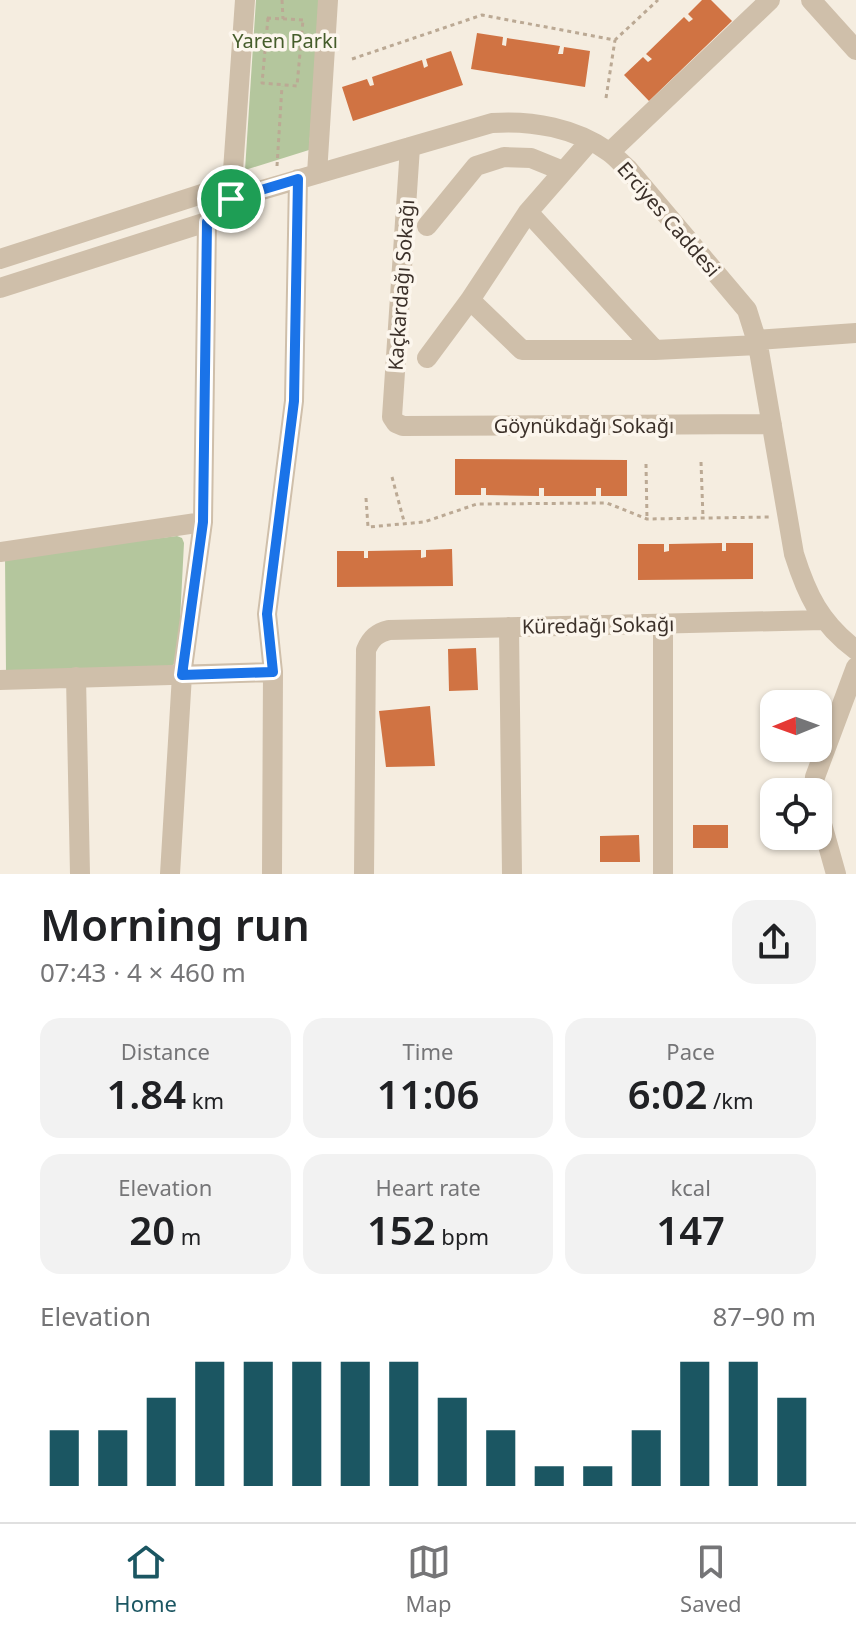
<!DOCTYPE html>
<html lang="en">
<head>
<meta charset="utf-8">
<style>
	:root { --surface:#fff; --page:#f2f2f2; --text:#202124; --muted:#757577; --line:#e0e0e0; --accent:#1b5662 }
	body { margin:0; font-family:"Noto Sans",sans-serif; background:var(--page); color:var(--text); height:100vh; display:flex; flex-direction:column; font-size:30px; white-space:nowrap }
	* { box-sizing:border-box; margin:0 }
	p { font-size:26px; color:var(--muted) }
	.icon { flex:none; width:44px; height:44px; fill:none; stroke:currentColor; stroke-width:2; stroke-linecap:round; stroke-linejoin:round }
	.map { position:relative; height:874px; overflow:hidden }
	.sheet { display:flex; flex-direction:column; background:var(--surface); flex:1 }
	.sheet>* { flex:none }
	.needle { width:52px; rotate:269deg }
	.fabs { position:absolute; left:760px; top:690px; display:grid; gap:16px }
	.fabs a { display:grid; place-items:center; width:72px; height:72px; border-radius:16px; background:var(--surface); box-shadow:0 2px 6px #0004; font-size:40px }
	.pin { position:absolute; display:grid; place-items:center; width:68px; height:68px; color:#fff; margin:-34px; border:4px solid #fff; border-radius:50%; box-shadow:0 2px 8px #0007 }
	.round { display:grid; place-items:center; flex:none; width:84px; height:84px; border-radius:24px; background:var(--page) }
	.headline { display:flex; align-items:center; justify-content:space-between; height:136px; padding:0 40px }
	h1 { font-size:44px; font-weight:600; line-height:60px }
	.figures { display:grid; grid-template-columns:repeat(3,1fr); gap:12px; height:136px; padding:8px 40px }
	.figures div { display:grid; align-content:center; border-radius:20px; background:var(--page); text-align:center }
	.figures b { font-size:40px; font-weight:600 }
	.figures small { font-size:22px; font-weight:400 }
	.figures p { font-size:22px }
	.chart { height:224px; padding:16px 40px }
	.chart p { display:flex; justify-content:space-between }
	.chart svg { width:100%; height:144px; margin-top:8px; stroke:var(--accent); stroke-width:6 }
	.dock { display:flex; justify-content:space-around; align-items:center; height:112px; border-top:2px solid var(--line); background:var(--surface); font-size:22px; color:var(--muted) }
	.dock a { display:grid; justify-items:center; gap:4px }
	.dock .on { color:var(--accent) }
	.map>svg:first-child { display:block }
	.green { fill:#b4c69d }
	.building { fill:#d07343 }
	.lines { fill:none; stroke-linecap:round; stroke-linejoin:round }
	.path { stroke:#bba994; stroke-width:3; stroke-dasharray:4 4; stroke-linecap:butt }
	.minor { stroke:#cfbfaa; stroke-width:20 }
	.route-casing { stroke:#fff; stroke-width:16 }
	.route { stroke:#1a73e8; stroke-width:10 }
	.labels { text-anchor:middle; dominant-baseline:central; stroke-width:7; stroke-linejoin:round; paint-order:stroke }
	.park-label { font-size:20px; fill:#455d2b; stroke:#fcf6ed }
	.street-label { font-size:20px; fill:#3c312a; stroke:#fcf6ed }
</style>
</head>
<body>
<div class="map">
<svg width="856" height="874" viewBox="0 0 856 874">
	<rect width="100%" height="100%" fill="#f5ede0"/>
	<path class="green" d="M256 0H320L309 150 245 170Z
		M177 536 182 538 184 543 178 659 176 663 171 666 6 672 5 557Z"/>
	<path class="building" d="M702 0H711L732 21 649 101 624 75 643 57 648 62 652 59 646 54 684 17 689 22 693 19 688 14Z
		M477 33 503 37 502 45 506 46 507 38 560 46 558 54H563L564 47 590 51 585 87 471 69Z
		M451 51 463 85 353 121 342 87 367 79 370 86 374 85 372 77 422 60 424 68 428 66 426 59Z
		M455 459 627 460V496H601V488H596V496H544V488H539V496L486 495V488H481V495H455Z
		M722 543V551H726V543H753V579L638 580V544H664V552L669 551V544Z
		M452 549 453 586 337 587V551H364V558H368V551L421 550V558L426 557V550Z
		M476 648 478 690 449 691 448 649Z
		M430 706 435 766 386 767 379 711Z
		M693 825H728V848H693Z
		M639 835 640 862H600V836Z"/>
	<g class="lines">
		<path class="path" d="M282 0 283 19
			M267 18 304 20
			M268 18 262 83 297 86 303 20
			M352 59 482 15 615 40 658 0
			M606 98 615 40
			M277 166 282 86
			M701 462 703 518
			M646 464 647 519
			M392 477 405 525
			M366 498 368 527 424 522 477 504 607 503 647 519 769 517"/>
		<path class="minor" d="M245 0 231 199 492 123C532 120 576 128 609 152 616 157 622 164 628 169L747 310 758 345 794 554C807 595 820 623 856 650
			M811 0 856 50
			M410 147 392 417 396 423 403 426 772 424
			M610 152 770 0
			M317 174 328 0
			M528 212 655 350
			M427 226 476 166 504 157 531 158 563 171
			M0 259 208 192 231 199 216 219 0 288
			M470 300 522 350H655L758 345
			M757 340 856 333
			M427 358 470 300 528 212 590 141
			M0 552 203 522
			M509 627 512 874
			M76 677 80 874
			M0 680 273 672
			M814 792 815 777 856 667
			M818 810 836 874
			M170 874 182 675 203 522 207 222
			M272 874 273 672 267 614 294 401 298 179
			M364 874 366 650C371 638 377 633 389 630L823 620
			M663 874V623"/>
	</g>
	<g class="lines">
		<defs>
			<path id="route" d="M298 179 294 401 267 614 273 672 182 675 203 522 207 222 216 219 231 199Z"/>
		</defs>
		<use href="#route" class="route-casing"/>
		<use href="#route" class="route"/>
	</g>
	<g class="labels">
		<g class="park-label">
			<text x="285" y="40">Yaren Parkı</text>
		</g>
		<g class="street-label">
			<text transform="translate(669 219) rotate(49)">Erciyes Caddesi</text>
			<text transform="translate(401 285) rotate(-86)">Kaçkardağı Sokağı</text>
			<text x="584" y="425">Göynükdağı Sokağı</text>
			<text transform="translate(598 625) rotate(-1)">Küredağı Sokağı</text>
		</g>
	</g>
</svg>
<div class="fabs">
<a><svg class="needle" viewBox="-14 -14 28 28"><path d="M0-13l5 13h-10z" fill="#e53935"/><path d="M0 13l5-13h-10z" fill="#757577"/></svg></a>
<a><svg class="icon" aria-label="locate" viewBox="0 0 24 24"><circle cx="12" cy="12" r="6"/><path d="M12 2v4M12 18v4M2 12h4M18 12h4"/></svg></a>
</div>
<div class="pin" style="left:231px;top:199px;background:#1e9e55"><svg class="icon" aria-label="arrive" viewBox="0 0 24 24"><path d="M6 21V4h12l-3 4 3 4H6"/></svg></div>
</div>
<section class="sheet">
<div class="headline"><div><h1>Morning run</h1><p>07:43 · 4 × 460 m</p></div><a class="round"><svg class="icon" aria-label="share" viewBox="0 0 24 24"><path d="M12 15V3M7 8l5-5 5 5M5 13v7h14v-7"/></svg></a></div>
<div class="figures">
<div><p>Distance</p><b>1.84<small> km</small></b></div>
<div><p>Time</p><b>11:06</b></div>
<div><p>Pace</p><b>6:02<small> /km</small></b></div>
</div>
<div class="figures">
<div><p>Elevation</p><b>20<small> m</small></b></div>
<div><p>Heart rate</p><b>152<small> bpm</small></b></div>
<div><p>kcal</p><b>147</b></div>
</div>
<div class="chart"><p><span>Elevation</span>87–90 m</p>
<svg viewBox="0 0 160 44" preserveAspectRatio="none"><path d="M5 44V27M15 44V27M25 44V17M35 44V6M45 44V6M55 44V6M65 44V6M75 44V6M85 44V17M95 44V27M105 44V38M115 44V38M125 44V27M135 44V6M145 44V6M155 44V17"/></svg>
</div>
</section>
<nav class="dock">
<a class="on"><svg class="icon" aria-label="home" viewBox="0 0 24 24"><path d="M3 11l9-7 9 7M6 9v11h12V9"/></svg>Home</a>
<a><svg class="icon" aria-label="map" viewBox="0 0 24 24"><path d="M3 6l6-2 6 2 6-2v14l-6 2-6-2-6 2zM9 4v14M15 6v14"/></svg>Map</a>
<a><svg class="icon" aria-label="saved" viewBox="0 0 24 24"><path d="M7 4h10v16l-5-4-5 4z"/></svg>Saved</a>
</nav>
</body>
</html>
